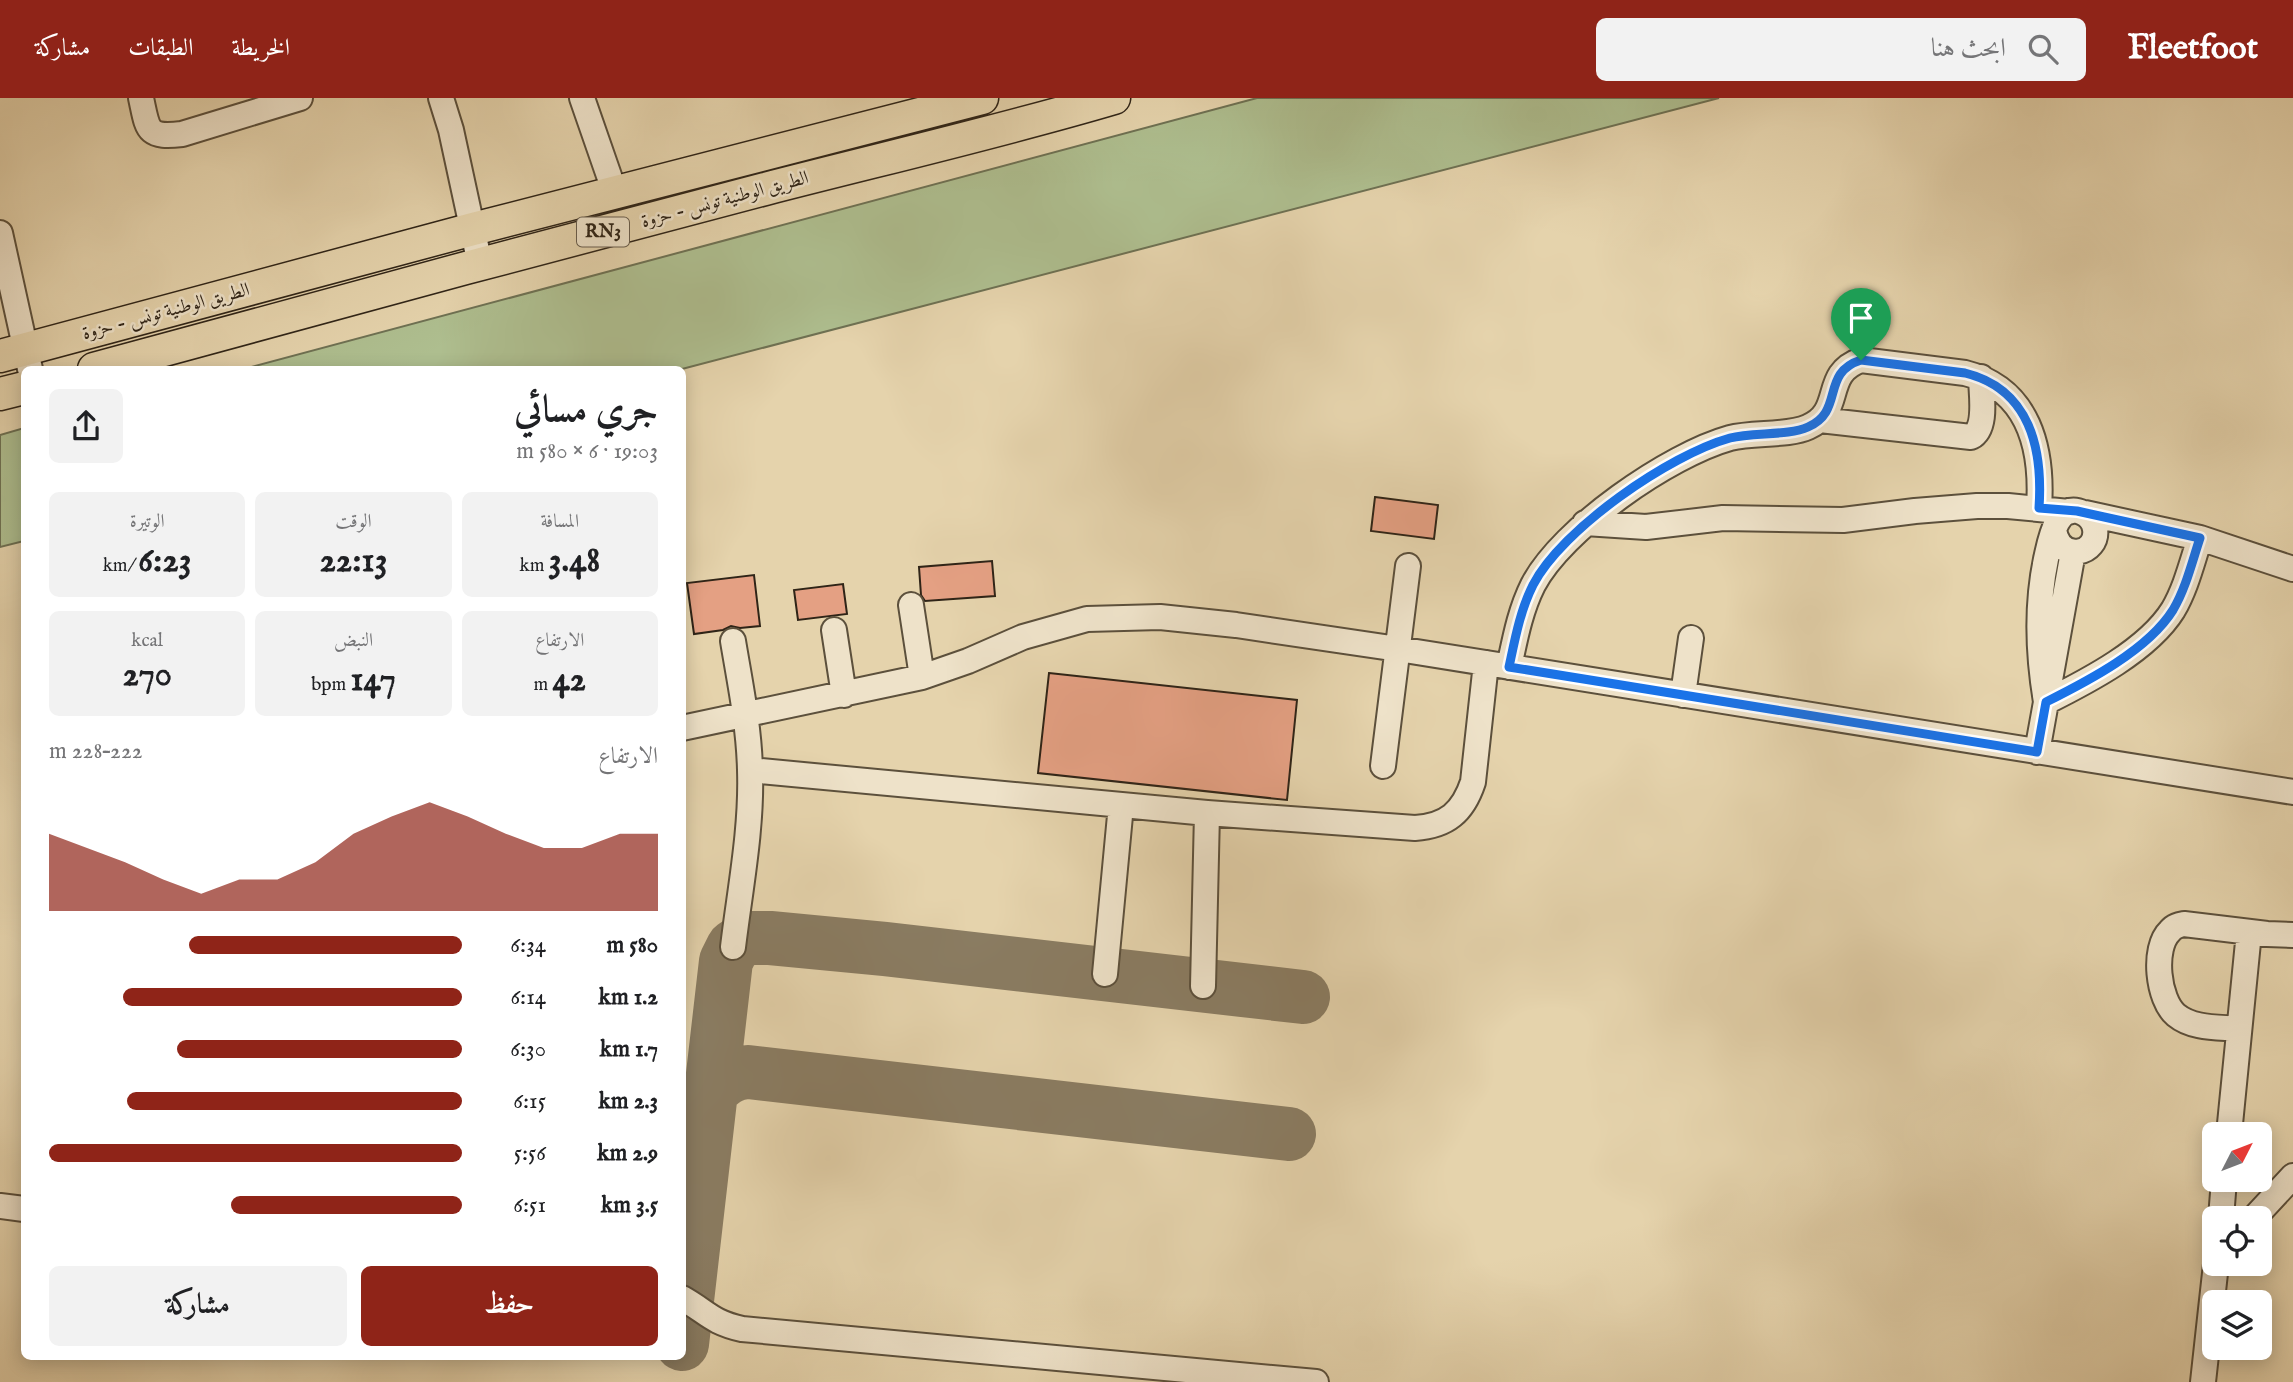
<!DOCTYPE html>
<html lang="ar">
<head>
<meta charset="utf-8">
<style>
	:root { --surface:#fff; --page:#f2f2f2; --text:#202124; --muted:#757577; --accent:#8f2418 }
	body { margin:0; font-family:"IM FELL English",Amiri,serif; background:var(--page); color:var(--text); direction:rtl; height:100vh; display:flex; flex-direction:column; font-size:26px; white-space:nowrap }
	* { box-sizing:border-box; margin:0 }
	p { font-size:23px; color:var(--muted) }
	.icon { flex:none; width:38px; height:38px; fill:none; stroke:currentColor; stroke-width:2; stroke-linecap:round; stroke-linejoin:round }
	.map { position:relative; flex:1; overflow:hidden; direction:ltr }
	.panel { position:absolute; left:21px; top:268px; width:665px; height:994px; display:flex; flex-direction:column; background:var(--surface); border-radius:10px; box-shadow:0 4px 18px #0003; direction:rtl }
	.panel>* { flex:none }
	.needle { width:46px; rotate:48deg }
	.controls { position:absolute; left:2202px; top:1024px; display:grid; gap:14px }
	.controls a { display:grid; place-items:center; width:70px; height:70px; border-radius:10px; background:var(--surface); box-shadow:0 4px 18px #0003; font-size:35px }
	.pin { position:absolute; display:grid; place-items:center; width:60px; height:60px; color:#fff; margin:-72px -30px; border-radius:50% 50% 50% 0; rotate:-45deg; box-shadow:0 0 7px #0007 }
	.pin .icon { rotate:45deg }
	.round { display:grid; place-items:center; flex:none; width:74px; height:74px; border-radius:10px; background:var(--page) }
	.headline { display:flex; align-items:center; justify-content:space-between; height:119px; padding:0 28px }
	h1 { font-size:38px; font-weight:800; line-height:52px }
	.stats { display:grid; grid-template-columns:repeat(3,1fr); gap:10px; height:119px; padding:7px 28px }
	.stats div { display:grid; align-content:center; border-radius:10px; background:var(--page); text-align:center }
	.stats b { font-size:35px; font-weight:800 }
	.stats small { font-size:19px; font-weight:400 }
	.stats p { font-size:19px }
	.chart { height:196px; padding:14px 28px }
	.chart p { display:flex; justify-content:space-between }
	.chart svg { width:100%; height:126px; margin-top:7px; fill:var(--accent); opacity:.7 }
	.cta { display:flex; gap:14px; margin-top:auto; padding:14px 28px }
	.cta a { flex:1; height:80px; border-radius:10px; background:var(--accent); color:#fff; font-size:28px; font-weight:800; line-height:80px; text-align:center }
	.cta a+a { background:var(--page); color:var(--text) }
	ul { padding:0 28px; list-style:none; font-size:23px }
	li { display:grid; grid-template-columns:112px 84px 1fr; align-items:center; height:52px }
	li i { height:18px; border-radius:9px; background:var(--accent) }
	header { display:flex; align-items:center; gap:42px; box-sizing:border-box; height:98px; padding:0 35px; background:var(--accent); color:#fff }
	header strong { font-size:33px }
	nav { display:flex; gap:38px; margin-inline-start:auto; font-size:24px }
	.search { width:490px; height:63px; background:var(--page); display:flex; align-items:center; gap:18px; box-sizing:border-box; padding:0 24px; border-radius:10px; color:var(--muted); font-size:26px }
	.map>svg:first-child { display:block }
	.green { fill:#aebe8f; stroke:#6e7153; stroke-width:2 }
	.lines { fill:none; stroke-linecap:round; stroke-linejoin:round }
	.taxiway { stroke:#8a7c62; stroke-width:54 }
	.building { fill:#e4a083; stroke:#2f2417; stroke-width:2 }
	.minor-casing { stroke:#5c503c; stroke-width:28 }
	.major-casing { stroke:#2f2417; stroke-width:35 }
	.minor { stroke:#eee2c9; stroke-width:24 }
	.major { stroke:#e5d3ac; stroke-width:32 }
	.route-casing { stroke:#fff; stroke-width:14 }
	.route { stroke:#1a73e8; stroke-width:9 }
	.labels { text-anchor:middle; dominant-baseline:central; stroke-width:5; stroke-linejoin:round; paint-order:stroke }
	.shield { fill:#eee2c9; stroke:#685d4c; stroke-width:2 }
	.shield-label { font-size:18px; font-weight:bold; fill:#2f2417 }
	.street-label { font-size:19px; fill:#2f2417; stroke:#eee2c9 }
</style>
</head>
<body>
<header>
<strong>Fleetfoot</strong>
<div class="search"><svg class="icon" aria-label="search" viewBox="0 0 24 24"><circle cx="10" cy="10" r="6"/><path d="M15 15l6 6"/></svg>ابحث هنا</div>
<nav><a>الخريطة</a><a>الطبقات</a><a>مشاركة</a></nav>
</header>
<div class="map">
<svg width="2293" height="1284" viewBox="0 0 2293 1284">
	<rect width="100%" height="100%" fill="#e5d3ac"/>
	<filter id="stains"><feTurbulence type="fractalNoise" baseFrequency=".00286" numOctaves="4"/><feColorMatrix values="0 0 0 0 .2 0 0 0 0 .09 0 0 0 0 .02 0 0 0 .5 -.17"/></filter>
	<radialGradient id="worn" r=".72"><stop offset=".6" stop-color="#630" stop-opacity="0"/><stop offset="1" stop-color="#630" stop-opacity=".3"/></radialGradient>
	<path class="green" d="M1257 0H1719L682 271H244Z
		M24 330V443L0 449V337Z"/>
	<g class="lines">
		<path class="taxiway" d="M710 995C722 982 730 976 748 974L1289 1036
			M682 1246 726 863 733 849 746 840H770L885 851 1303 899"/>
	</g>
	<path class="building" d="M1375 399 1438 407 1434 441 1371 433Z
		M992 463 995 498 925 503 921 497 919 469Z
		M754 477 760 528 740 530 731 528 723 532 694 536 687 485Z
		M843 486 847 516 798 522 794 492Z
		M1049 575 1297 602 1287 702 1038 675Z"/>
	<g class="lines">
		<defs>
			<path id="minor" d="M141 0C148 32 146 40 182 36L300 0
				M441 0 451 32 480 166
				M582 0 615 95
				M0 135 30 271
				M1820 322 1971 339C1988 330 1981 296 1981 279
				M2085 415 2200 440 2293 471
				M1585 425 1646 429 1723 420 1843 422 1915 413 1977 408H2008L2069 414
				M911 507 922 579
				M834 532 844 597
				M1509 569C1515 541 1520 513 1533 487 1562 431 1669 357 1730 340 1753 334 1788 338 1808 329 1845 313 1821 276 1861 262L1965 275C2029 291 2043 351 2039 410
				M1683 597 1691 540
				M2046 604C2038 556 2036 509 2046 461 2050 444 2056 402 2083 415 2089 418 2094 424 2095 431 2099 456 2060 466 2054 432
				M2046 604C2088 583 2148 552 2173 512 2186 490 2192 464 2200 440
				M682 630 922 579 968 563 1023 539 1087 521 1160 519 1236 527 1398 551 2293 694
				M2037 654 2073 454
				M1383 668 1408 468
				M750 672 1207 715 1415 730C1447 728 1463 714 1473 684L1486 565
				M733 849C740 791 752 731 750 672 749 628 740 585 733 543
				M1105 876 1121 707
				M1203 888 1207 715
				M2239 931C2218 929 2193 931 2176 917 2158 902 2152 850 2170 833 2174 828 2179 827 2184 826L2267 836 2293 837
				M2229 1036 2249 834
				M0 1108 24 1111
				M2221 1120 2224 1082
				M2254 1120 2293 1078
				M682 1200C707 1214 711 1224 742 1231L1316 1284
				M2203 1284 2216 1166"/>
			<path id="major" d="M0 258 473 131 982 0
				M94 271C317 210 541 149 765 91 881 61 999 34 1114 0
				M0 296 24 290"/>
		</defs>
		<use href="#minor" class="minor-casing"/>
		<use href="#major" class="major-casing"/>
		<use href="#minor" class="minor"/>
		<use href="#major" class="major"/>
	</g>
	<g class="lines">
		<defs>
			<path id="route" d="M1861 262 1965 275C2030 291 2043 351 2039 410L2077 413 2200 440C2192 464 2186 490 2173 512 2148 552 2088 583 2046 604L2037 654 1509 569C1515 541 1520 513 1533 487 1562 431 1669 357 1730 340 1753 334 1788 338 1808 329 1845 313 1820 275 1861 262Z"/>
		</defs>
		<use href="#route" class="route-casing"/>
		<use href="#route" class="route"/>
	</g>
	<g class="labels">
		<rect class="shield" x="577" y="119.5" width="52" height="29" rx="5"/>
		<g class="shield-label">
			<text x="603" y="134">RN3</text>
		</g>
		<g class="street-label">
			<text transform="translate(725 102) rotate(-15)">الطريق الوطنية تونس - حزوة</text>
			<text transform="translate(166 214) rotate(-15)">الطريق الوطنية تونس - حزوة</text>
		</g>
	</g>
	<rect width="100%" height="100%" filter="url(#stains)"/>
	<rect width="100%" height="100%" fill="url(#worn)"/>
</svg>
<div class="controls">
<a><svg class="needle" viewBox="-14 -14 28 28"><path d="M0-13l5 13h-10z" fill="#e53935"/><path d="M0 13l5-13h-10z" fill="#757577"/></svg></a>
<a><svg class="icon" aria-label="locate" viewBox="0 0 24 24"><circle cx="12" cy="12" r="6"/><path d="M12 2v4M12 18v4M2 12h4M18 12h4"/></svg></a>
<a><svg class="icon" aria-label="layers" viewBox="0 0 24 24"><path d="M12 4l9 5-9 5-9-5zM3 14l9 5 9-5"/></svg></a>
</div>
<div class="pin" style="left:1861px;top:262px;background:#1e9e55"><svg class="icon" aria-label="arrive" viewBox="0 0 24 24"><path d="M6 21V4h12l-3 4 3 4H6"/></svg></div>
<section class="panel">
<div class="headline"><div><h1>جري مسائي</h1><p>19:03 · 6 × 580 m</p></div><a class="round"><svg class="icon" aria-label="share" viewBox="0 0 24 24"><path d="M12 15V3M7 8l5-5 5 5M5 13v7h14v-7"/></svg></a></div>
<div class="stats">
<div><p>المسافة</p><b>3.48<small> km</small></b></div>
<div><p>الوقت</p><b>22:13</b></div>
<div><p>الوتيرة</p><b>6:23<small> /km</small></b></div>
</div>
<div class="stats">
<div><p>الارتفاع</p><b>42<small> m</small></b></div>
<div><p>النبض</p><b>147<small> bpm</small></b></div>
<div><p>kcal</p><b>270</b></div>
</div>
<div class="chart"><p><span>الارتفاع</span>222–228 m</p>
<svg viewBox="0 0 160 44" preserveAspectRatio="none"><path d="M0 44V17L10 22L20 27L30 33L40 38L50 33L60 33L70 27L80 17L90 11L100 6L110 11L120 17L130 22L140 22L150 17L160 17V44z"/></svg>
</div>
<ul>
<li><b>580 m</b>6:34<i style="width:66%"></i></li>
<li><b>1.2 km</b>6:14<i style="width:82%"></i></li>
<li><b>1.7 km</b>6:30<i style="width:69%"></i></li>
<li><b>2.3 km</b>6:15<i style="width:81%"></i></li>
<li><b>2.9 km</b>5:56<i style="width:100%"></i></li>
<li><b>3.5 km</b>6:51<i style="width:56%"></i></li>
</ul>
<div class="cta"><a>حفظ</a><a>مشاركة</a></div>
</section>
</div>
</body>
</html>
